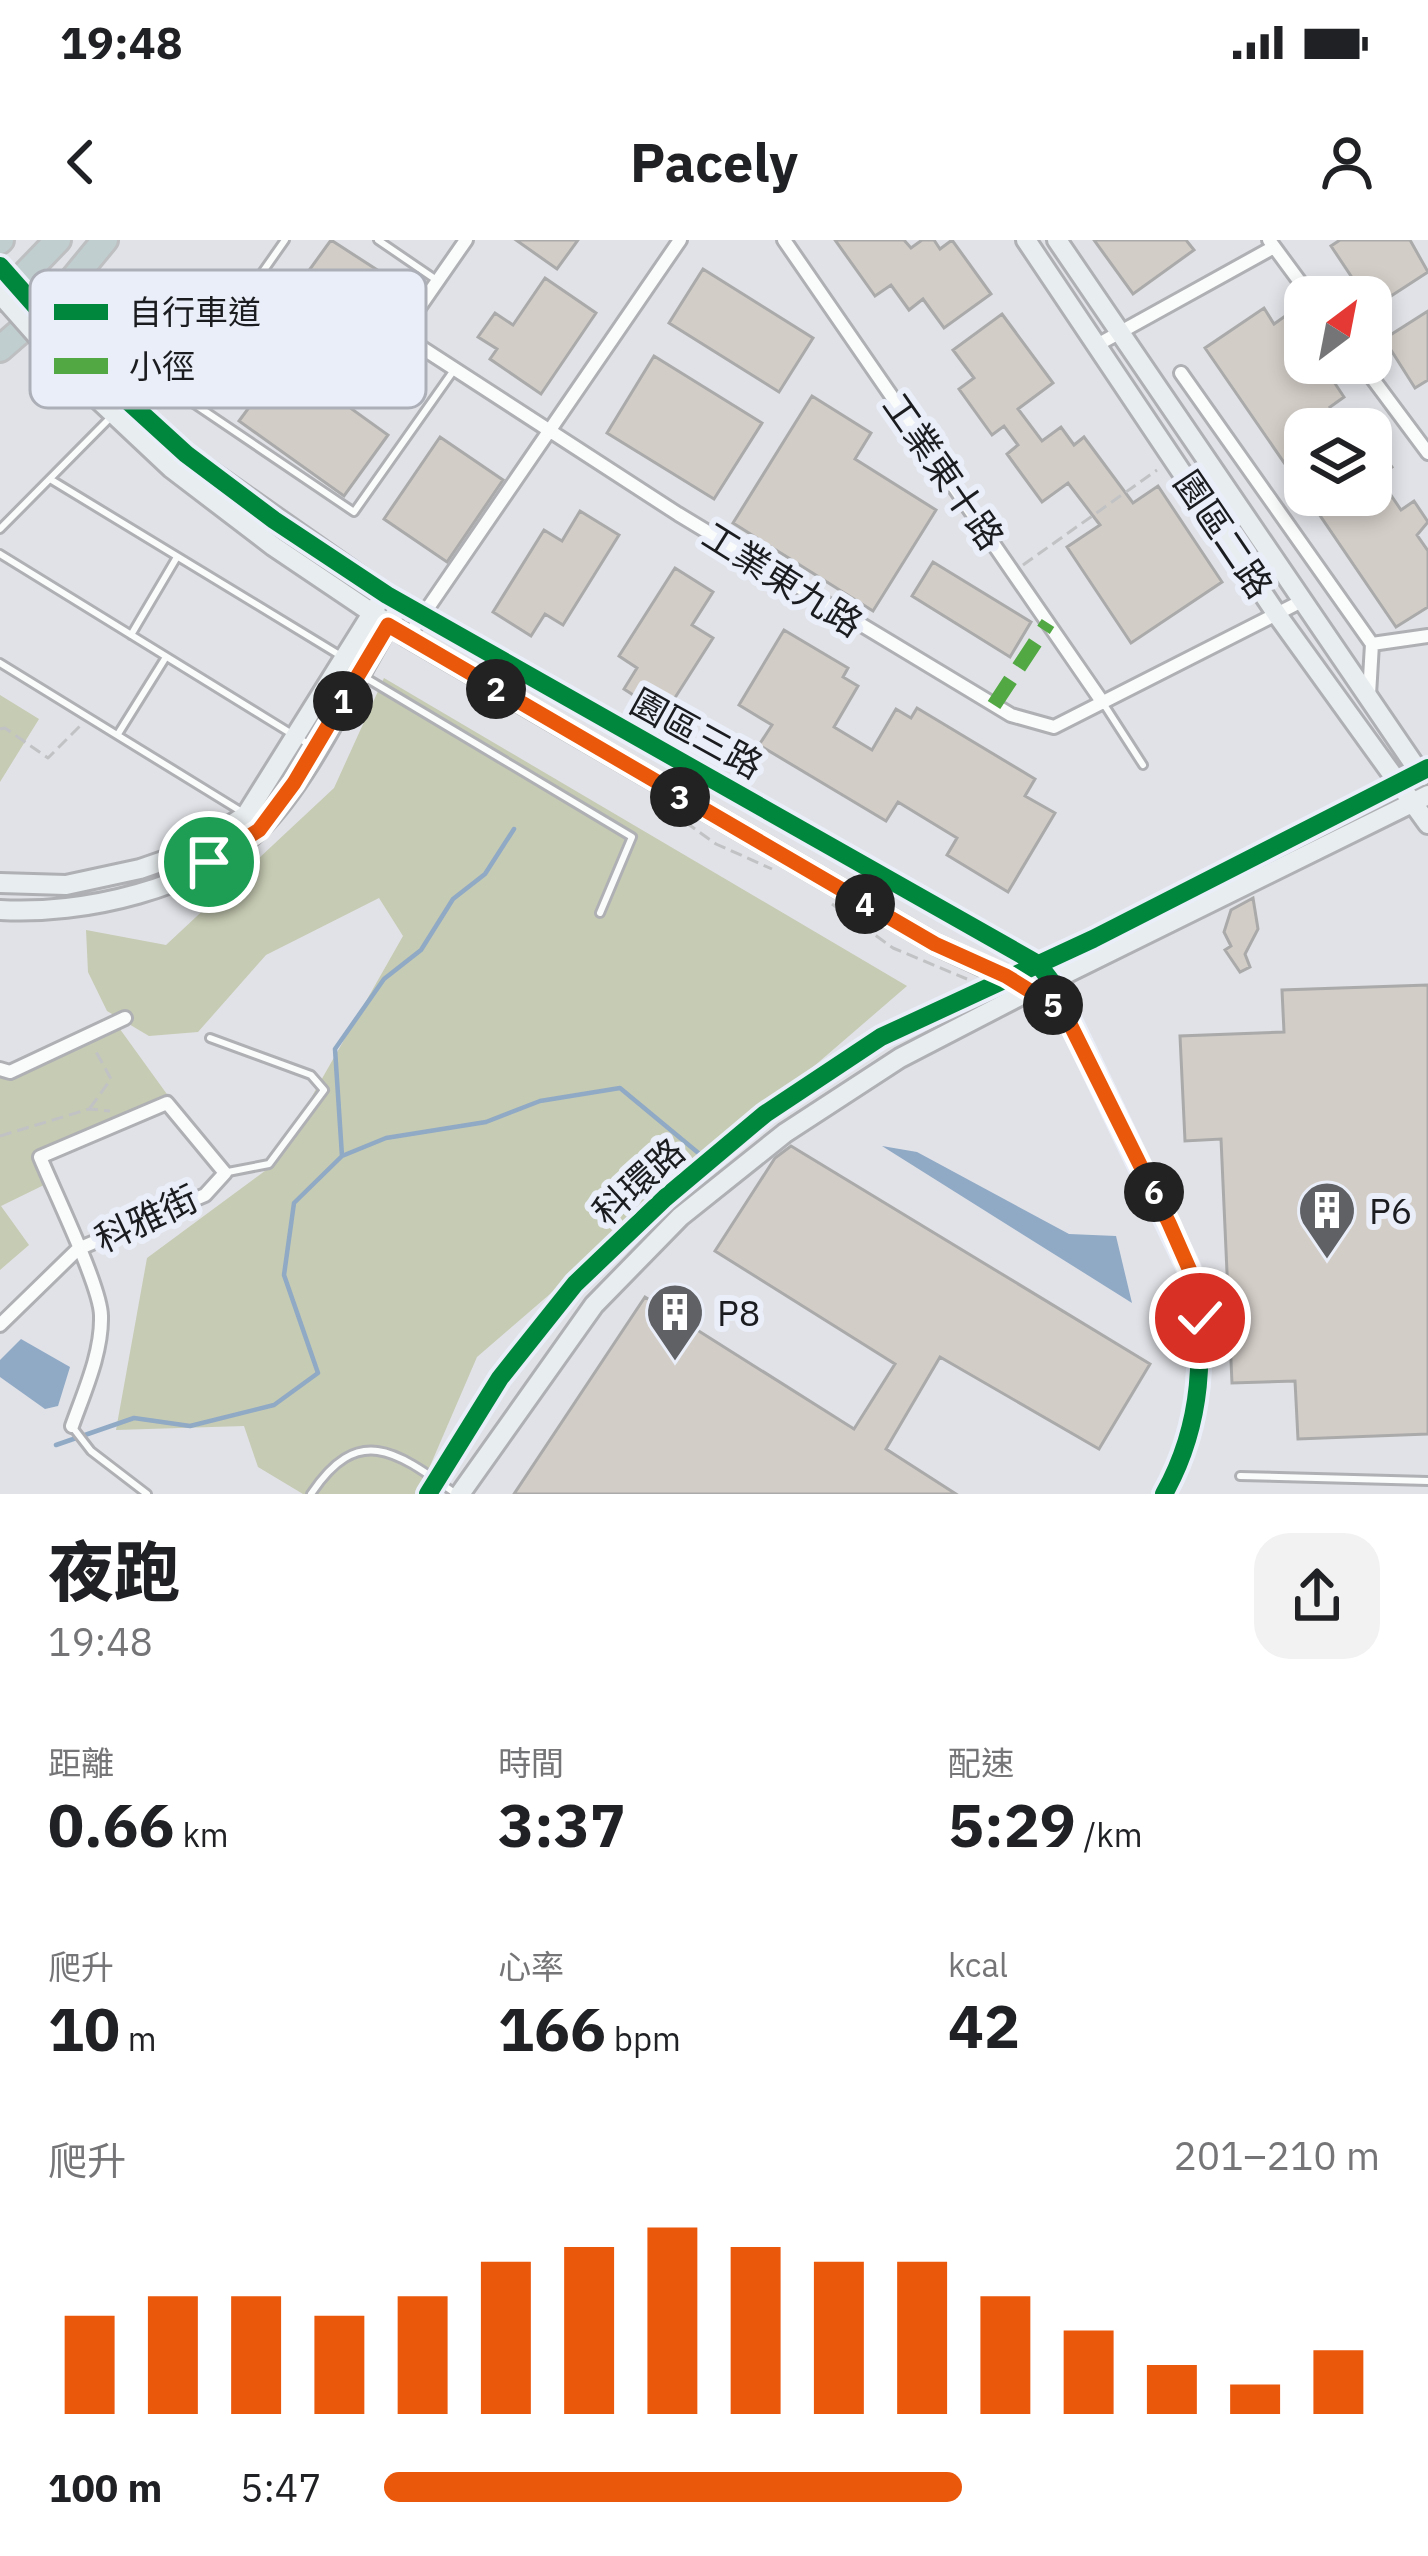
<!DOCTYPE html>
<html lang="zh-TW">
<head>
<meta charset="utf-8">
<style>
	:root { --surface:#fff; --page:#f2f2f2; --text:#202124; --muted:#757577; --accent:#ea580c }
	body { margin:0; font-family:"IBM Plex Sans","Noto Sans TC",sans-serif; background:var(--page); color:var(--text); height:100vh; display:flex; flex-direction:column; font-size:45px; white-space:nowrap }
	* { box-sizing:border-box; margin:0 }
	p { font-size:39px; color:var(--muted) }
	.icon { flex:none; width:66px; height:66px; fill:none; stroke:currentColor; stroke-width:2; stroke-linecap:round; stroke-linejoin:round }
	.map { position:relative; height:1254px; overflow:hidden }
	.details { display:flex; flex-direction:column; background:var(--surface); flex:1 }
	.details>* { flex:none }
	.needle { width:78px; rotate:32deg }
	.tools { position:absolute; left:1284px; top:36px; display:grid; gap:24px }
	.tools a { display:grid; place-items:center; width:108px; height:108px; border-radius:24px; background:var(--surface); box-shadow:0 6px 18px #0003; font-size:60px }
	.pin { position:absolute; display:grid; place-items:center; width:102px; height:102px; color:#fff; margin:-51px; border:6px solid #fff; border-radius:50%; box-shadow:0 3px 12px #0007 }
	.km { position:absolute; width:60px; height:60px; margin:-30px; border-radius:50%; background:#222; color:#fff; font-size:33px; line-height:60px; text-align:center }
	.round { display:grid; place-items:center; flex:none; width:126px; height:126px; border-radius:36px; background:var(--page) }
	.overview { display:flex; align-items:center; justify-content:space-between; height:204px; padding:0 48px }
	h1 { font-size:66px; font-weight:800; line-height:90px }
	.figures { display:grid; grid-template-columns:repeat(3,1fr); gap:18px; height:204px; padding:12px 48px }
	.figures div { display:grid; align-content:center }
	.figures b { font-size:60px; font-weight:800 }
	.figures small { font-size:33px; font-weight:400 }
	.figures p { font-size:33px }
	.chart { height:336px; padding:24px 48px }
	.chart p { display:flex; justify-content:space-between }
	.chart svg { width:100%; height:216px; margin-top:12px; stroke:var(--accent); stroke-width:6 }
	ul { padding:0 48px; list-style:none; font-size:39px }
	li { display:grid; grid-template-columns:192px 144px 1fr; align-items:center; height:90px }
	li i { height:30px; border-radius:15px; background:var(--accent) }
	.status { display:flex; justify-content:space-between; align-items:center; height:84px; padding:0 60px; background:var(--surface); direction:ltr }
	.status svg { height:33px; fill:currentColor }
	header { display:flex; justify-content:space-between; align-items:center; height:156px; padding:0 48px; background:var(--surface); font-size:54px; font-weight:800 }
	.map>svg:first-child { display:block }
	.green { fill:#c6cbb3 }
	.water { fill:#90a9c5 }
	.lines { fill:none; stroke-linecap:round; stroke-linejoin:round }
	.stream { stroke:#90a9c5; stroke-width:4.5 }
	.building { fill:#d3cdc7; stroke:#aaa; stroke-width:3 }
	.lane-casing { stroke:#afb0b4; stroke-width:12 }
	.street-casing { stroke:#afb0b4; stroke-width:18 }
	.secondary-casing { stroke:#afb0b4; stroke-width:24 }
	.highway-casing { stroke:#bdbfc1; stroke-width:30 }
	.path { stroke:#c1c2c4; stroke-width:3; stroke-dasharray:12 6; stroke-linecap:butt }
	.lane { stroke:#fafbfb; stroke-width:6 }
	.street { stroke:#fafbfb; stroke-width:12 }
	.secondary { stroke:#e8edef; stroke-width:18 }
	.highway { stroke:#c0cecf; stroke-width:24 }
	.secondary-bridge-casing { stroke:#afb0b4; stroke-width:24; stroke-linecap:butt }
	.secondary-bridge { stroke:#e8edef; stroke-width:18 }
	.quiet { stroke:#52a943; stroke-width:15; stroke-dasharray:30 15; stroke-linecap:butt }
	.cycleway-casing { stroke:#eaeef8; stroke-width:26 }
	.cycleway { stroke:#00873e; stroke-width:18 }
	.route-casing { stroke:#fff; stroke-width:24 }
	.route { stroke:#ea580c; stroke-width:15 }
	.labels { text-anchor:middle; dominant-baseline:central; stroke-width:12; stroke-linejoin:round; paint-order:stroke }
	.street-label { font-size:36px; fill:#1a1c1f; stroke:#eaeef8 }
	.poi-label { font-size:36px; fill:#1a1c1f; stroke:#eaeef8; text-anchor:start }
	.key { fill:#eaeef8; stroke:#acafb7; stroke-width:3 }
	.key-label { font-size:33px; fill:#1a1c1f }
</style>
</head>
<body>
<div class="status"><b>19:48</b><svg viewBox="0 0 49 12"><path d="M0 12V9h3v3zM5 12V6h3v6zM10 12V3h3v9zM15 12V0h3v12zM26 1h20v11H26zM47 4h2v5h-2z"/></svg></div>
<header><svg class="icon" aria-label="back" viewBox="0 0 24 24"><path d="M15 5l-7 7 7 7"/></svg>Pacely<svg class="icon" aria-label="person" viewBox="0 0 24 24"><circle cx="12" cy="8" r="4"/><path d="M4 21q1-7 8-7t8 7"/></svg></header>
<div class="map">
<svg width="1428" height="1254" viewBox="0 0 1428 1254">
	<rect width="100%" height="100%" fill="#e0e2e7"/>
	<path class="green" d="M384 438 907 746 477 1117 418 1254H303L258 1227 244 1186 116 1190 147 1018 273 925 403 696 379 658 266 715 198 792 149 796 107 771 88 732 86 690 166 705 334 548Z
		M0 455 39 479 0 542Z
		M117 785 169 857 32 915 46 944 1 966 29 1005 0 1030V836L12 840Z"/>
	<path class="water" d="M882 906 917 912 1069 994 1116 996 1132 1063Z
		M21 1099 70 1127 58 1166 45 1169 0 1137V1120Z"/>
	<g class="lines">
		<path class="stream" d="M342 916 335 809 384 739 421 710 453 659 485 634 514 589
			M56 1205 134 1178 190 1186 274 1165 318 1133 284 1035 294 963 342 916 386 898 486 882 540 861 620 848 702 916"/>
	</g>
	<path class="building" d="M331 0 385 35 310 139 388 195 344 256 239 181 284 120 258 101Z
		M516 0H578L557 29Z
		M835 0H904L911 8 922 0H934L940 9 952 0 991 54 944 88 923 59 909 70 891 45 875 56Z
		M1094 0H1186L1194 10 1133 54Z
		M1340 0H1410L1428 32 1371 69V57H1365L1331 6Z
		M703 29 813 98 779 152 669 83Z
		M545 38 596 73 541 154 490 119 497 109 478 97 495 73 513 85Z
		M1264 68 1274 84 1288 74 1305 99 1293 110 1315 142 1328 133 1344 157 1330 167 1341 183 1332 189H1305V253L1205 108Z
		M1428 71V140L1415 148 1384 99Z
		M1002 74 1053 143 1018 169 1042 201 1061 187 1074 205 1084 197 1133 263 1158 246 1222 342 1131 403 1067 307 1100 285 1068 243 1042 262 1007 214 1018 205 1004 186 992 195 959 149 974 138 953 110Z
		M654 116 762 183 714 259 607 193Z
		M812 156 871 193 855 219 936 270 873 371 733 283Z
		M440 197 503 240 447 322 384 279Z
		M1371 197 1392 227 1378 236 1401 270 1414 261 1428 282 1417 295 1428 311V367L1396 387 1306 255H1371Z
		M580 271 619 295 563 385 545 374 531 396 493 372 544 290 562 301Z
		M933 322 1031 382 1010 417 912 356Z
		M675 328 713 352 692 385 713 398 664 475 624 449 637 428 619 416Z
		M784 390 848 428 843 437 858 446 834 487 872 510 896 469 911 478 917 468 1035 539 1025 556 1055 573 1008 652 947 615 957 598 898 562 886 581 759 505 772 485 739 465Z
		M1253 658 1258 689 1245 714 1250 727 1240 732 1225 710 1231 706 1224 692 1231 670Z
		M1428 745V1194L1298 1199 1295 1141 1232 1143 1221 899 1185 901 1180 796 1284 792 1282 750Z
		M791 906 1150 1124 1099 1209 940 1117 886 1209 956 1254H514L645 1057 854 1189 895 1124 715 1011 775 918Z"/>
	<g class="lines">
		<defs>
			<path id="lane" d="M285 0 178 153 354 272 454 130
				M378 0 435 39
				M50 239 341 416
				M0 289 111 177
				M0 314 313 507
				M131 395 177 317
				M0 423 242 572
				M361 435 632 597 600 673
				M1105 466 1143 525
				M118 494 166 417
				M210 798 311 835 324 850 269 924 228 932
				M74 1189 91 1211 147 1254
				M1240 1236 1428 1241
				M311 1254C359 1182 397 1212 456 1254"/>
			<path id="street" d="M466 0 407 85 413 102 678 274 1011 475 1054 487 1300 362
				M784 0 1103 463
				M1269 0 1311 57
				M1097 105 1274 7
				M1361 123 1428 213
				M1181 133 1372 404 1369 455
				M408 397 680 0
				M1372 404 1428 396
				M0 829 10 832 125 778
				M0 1085 78 1009 205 955 225 933 167 863 40 917C53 949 101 1047 101 1076 102 1113 84 1152 72 1186"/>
			<path id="secondary" d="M1026 0 1278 376 1428 584
				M1057 0 1422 536
				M84 121 186 214 387 355 1038 724 1051 741 1191 1033C1206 1110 1203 1184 1164 1254
				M70 133 171 228 273 306 408 397 935 704 1013 740 1051 741 1428 555
				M0 643 66 645 140 629 192 611 246 575 376 367
				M0 670C82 675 199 649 259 589 311 538 354 440 393 377
				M428 1254 500 1138 575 1044 665 958 765 874 881 797 1093 699 1428 528
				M460 1254 594 1065 680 977 785 893 900 818 1041 745"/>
			<path id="highway" d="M0 1 1 0
				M2 58 58 0
				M0 109 54 62 105 0"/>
		</defs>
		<use href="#lane" class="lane-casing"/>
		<use href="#street" class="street-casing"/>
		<use href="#secondary" class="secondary-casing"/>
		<use href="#highway" class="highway-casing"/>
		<path class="path" d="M1023 325 1157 230
			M0 489 5 488 48 518 80 486
			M656 561 716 604 772 629
			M832 664 893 708 967 739
			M90 868 111 839 95 810
			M0 896 89 869 110 871"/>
		<use href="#lane" class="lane"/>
		<use href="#street" class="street"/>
		<use href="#secondary" class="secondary"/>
		<use href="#highway" class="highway"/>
		<defs>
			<path id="secondary-bridge" d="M0 26 84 121
				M0 54 70 133"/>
		</defs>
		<use href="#secondary-bridge" class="secondary-bridge-casing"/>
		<use href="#secondary-bridge" class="secondary-bridge"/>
		<path class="quiet" d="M994 465 1048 383"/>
		<defs>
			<path id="cycleway" d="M0 26 84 121 186 214 274 280 387 355 1038 724 1051 741 1191 1033C1206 1110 1203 1184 1164 1254
				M428 1254 500 1138 575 1044 665 958 765 874 881 797 1093 699 1428 528"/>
		</defs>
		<use href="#cycleway" class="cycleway-casing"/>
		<use href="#cycleway" class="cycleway"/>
	</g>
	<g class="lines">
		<defs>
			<path id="route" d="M209 622 259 590 294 543 388 385 935 704 1006 736 1064 772 1169 983 1191 1033 1200 1078"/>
		</defs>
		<use href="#route" class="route-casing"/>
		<use href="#route" class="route"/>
	</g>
	<defs>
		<symbol id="building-pin" viewBox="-11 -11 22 30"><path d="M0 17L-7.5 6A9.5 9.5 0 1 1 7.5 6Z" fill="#5f6165" stroke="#eaeef8"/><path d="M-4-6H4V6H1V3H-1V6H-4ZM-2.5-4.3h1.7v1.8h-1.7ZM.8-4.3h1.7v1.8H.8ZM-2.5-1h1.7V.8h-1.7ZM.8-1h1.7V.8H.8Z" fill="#fff"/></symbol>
	</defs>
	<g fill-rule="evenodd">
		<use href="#building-pin" x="1294" y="937" width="66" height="90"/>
		<use href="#building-pin" x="642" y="1039" width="66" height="90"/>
	</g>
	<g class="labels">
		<g class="street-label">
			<text transform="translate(944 231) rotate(55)">工業東十路</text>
			<text transform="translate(1224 294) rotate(56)">園區二路</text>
			<text transform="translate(783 339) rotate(32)">工業東九路</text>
			<text transform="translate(697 493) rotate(29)">園區三路</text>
			<text transform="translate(638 941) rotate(-42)">科環路</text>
			<text transform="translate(146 978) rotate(-25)">科雅街</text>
		</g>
		<g class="poi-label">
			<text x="1369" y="970">P6</text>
			<text x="717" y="1072">P8</text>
		</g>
	</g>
	<rect x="30" y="30" width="396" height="138" rx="18" class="key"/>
	<rect x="54" y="64" width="54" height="16" fill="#00873e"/>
	<rect x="54" y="118" width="54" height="16" fill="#52a943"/>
	<g class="key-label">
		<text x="129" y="84">自行車道</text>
		<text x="129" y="138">小徑</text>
	</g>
</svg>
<div class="tools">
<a><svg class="needle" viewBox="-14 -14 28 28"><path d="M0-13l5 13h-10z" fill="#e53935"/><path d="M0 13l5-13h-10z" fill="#757577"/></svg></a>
<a><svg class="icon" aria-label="layers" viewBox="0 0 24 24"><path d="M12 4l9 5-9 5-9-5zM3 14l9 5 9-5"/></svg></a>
</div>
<div class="pin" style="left:209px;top:622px;background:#1e9e55"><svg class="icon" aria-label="arrive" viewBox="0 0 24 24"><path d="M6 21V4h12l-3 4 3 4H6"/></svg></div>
<div class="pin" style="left:1200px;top:1078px;background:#d93025"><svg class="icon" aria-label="check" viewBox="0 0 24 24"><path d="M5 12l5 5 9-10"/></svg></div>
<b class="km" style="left:343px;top:461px">1</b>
<b class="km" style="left:496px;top:449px">2</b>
<b class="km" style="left:680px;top:557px">3</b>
<b class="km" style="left:865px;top:664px">4</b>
<b class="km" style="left:1053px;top:765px">5</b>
<b class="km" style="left:1154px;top:952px">6</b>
</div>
<section class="details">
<div class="overview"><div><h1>夜跑</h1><p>19:48</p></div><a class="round"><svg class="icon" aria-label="share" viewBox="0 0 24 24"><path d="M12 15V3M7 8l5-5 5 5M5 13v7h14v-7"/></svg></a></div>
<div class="figures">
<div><p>距離</p><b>0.66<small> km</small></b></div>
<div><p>時間</p><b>3:37</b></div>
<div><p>配速</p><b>5:29<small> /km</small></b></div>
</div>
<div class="figures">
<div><p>爬升</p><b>10<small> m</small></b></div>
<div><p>心率</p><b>166<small> bpm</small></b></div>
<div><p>kcal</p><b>42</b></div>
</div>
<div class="chart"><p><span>爬升</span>201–210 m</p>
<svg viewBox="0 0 160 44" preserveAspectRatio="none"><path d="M5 44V24M15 44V20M25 44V20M35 44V24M45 44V20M55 44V13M65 44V10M75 44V6M85 44V10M95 44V13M105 44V13M115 44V20M125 44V27M135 44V34M145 44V38M155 44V31"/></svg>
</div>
<ul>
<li><b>100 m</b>5:47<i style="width:58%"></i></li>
</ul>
</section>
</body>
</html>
